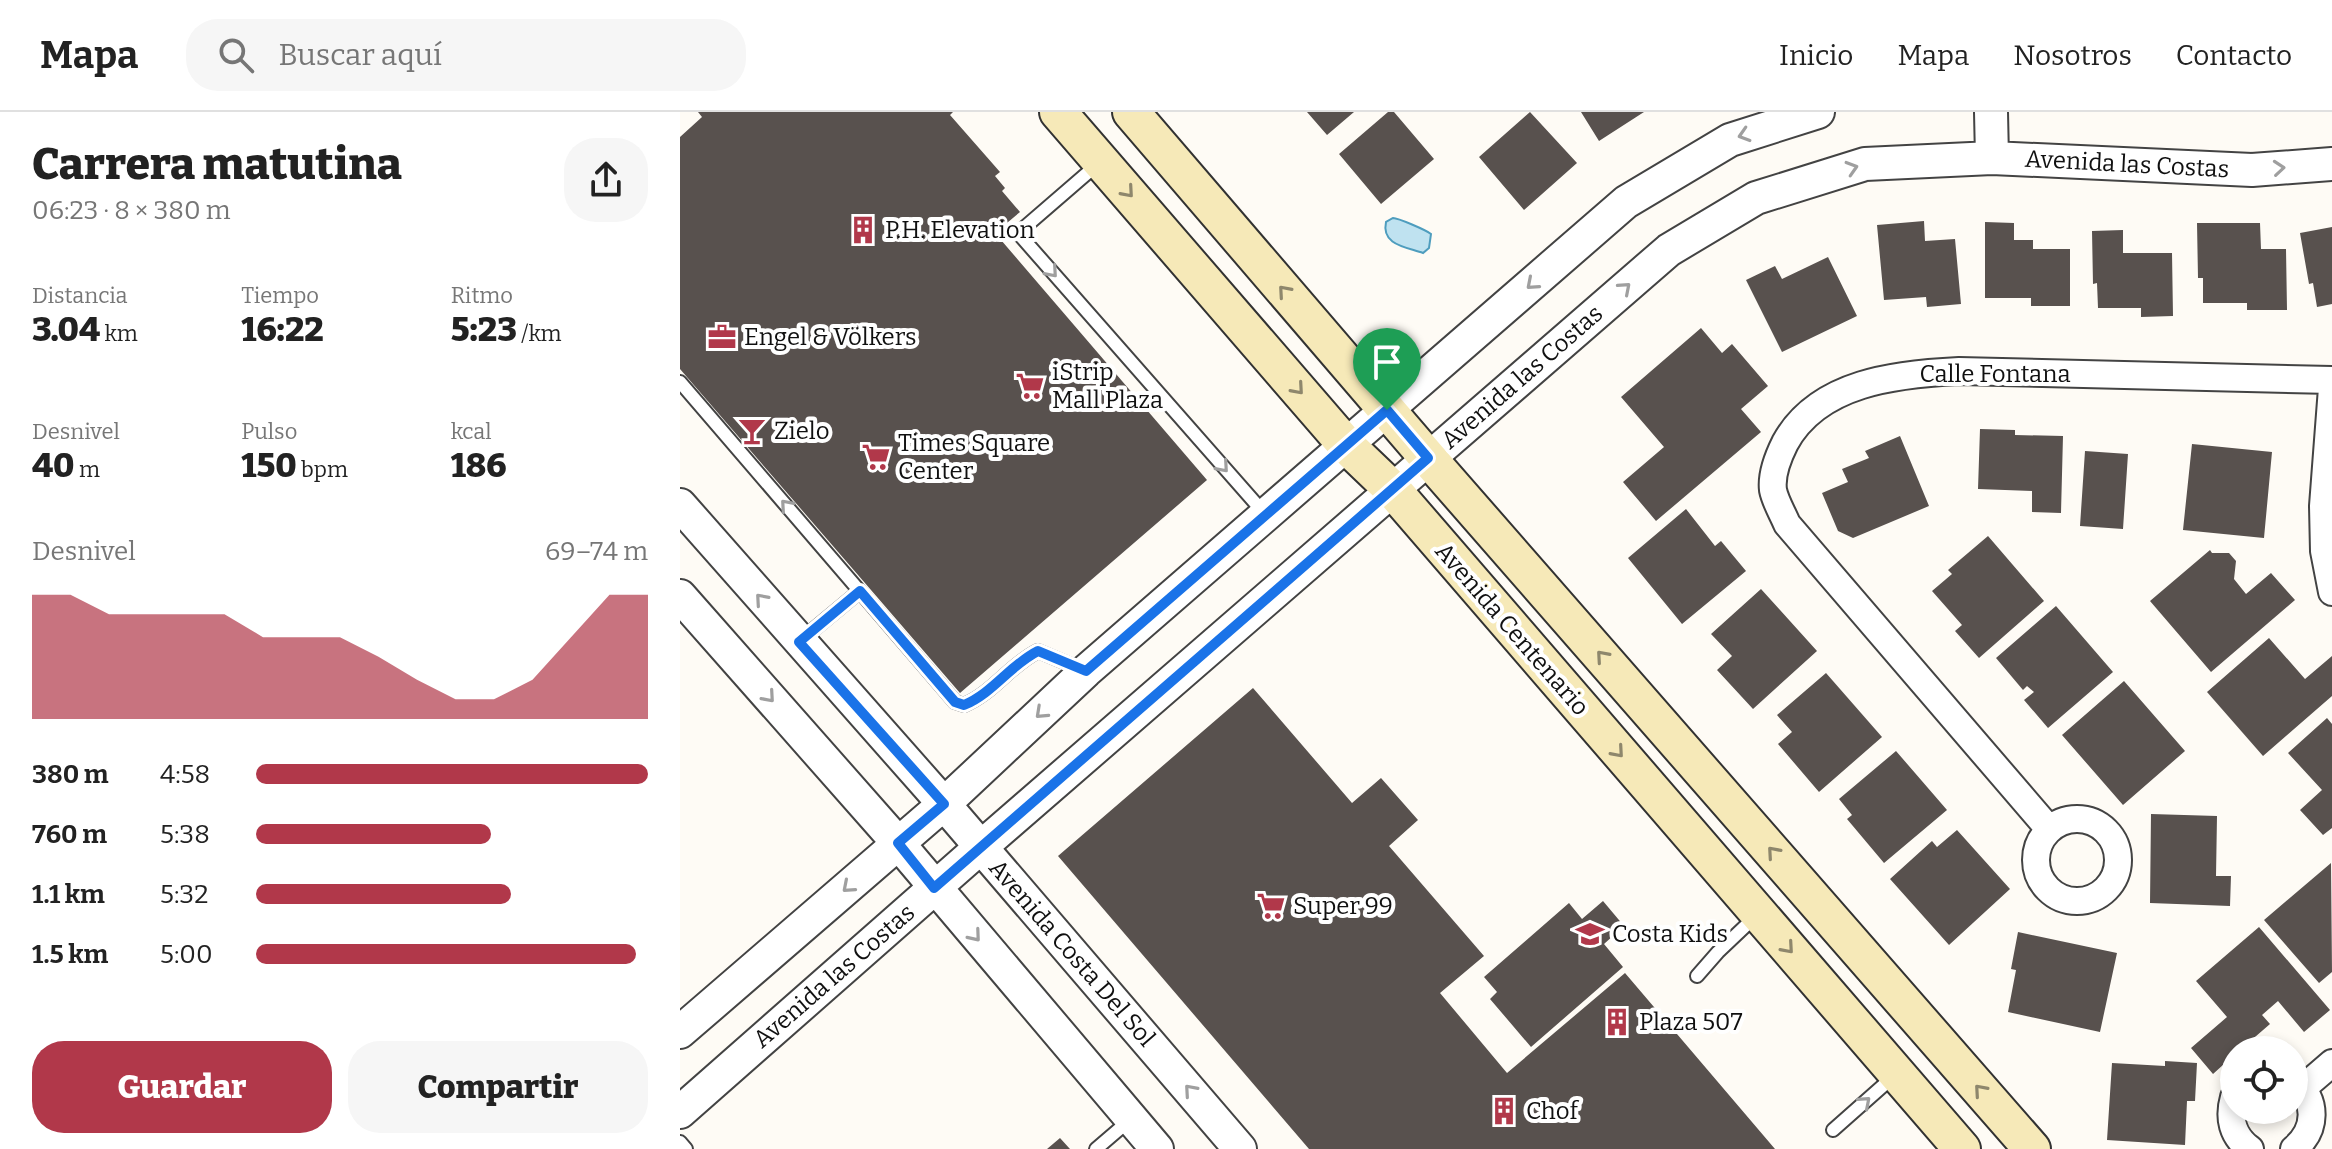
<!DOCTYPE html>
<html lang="es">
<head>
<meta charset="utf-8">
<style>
	:root { --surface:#fff; --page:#f6f6f6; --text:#222; --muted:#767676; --line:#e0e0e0; --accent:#b1384a }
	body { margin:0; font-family:Bitter,serif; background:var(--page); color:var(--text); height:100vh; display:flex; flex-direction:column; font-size:30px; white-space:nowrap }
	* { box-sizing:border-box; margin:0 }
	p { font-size:26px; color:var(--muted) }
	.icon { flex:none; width:44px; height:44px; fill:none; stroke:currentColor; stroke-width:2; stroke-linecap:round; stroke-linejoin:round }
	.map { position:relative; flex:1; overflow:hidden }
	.sheet { display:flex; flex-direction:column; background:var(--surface); width:680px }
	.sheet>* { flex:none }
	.buttons { position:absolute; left:1540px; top:924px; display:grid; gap:16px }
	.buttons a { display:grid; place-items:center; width:88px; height:88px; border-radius:50%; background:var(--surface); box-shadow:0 4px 12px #0003; font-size:40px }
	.pin { position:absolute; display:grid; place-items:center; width:68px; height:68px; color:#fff; margin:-82px -34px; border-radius:50% 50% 50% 0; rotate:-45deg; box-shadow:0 0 8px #0007 }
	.pin .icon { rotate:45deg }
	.round { display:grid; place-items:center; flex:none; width:84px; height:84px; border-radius:32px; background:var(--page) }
	.head { display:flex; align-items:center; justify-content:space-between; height:136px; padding:0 32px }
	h1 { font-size:44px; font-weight:800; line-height:60px }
	.stats { display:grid; grid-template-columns:repeat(3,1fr); gap:12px; height:136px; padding:8px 32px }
	.stats div { display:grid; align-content:center }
	.stats b { font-size:34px; font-weight:800 }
	.stats small { font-size:22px; font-weight:400 }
	.stats p { font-size:22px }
	.chart { height:224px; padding:16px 32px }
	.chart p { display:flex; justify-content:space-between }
	.chart svg { width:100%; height:144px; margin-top:8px; fill:var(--accent); opacity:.7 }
	.cta { display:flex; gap:16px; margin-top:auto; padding:16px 32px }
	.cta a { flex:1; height:92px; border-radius:32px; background:var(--accent); color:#fff; font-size:32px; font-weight:800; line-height:92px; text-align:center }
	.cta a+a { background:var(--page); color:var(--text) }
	ul { padding:0 32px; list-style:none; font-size:26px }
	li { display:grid; grid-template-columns:128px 96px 1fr; align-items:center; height:60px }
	li i { height:20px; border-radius:10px; background:var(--accent) }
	header { display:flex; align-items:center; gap:48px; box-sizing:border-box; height:112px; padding:0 40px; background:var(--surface); border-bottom:2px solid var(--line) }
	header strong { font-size:38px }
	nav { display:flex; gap:44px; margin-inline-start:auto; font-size:28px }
	.search { width:560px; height:72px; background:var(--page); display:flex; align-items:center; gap:20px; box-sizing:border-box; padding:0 28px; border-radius:32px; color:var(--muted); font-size:30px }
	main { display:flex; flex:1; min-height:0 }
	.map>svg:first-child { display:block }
	.water { fill:#bfe2f0; stroke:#4e9dbe; stroke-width:2 }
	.building { fill:#58514e }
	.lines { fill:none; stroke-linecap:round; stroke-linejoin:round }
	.service-casing { stroke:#434343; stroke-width:16 }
	.minor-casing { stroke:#434343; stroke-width:30 }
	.tertiary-casing { stroke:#434343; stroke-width:36 }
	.secondary-casing { stroke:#323232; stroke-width:40 }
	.service { stroke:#fff; stroke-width:12 }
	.minor { stroke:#fff; stroke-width:26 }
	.tertiary { stroke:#fff; stroke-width:32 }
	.secondary { stroke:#f6e9b8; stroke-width:36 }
	.oneway { stroke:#9f9f9f }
	.oneway2 { stroke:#8e876c }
	.route-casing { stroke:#fff; stroke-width:16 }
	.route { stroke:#1a73e8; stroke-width:10 }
	.labels { text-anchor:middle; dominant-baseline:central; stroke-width:8; stroke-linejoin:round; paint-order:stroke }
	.street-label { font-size:24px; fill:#101010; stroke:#fff }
	.poi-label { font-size:24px; fill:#101010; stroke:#fff; text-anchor:start }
</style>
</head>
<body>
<header>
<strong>Mapa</strong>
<div class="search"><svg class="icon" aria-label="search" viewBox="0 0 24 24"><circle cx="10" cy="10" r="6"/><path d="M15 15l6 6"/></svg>Buscar aquí</div>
<nav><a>Inicio</a><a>Mapa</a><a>Nosotros</a><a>Contacto</a></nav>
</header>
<main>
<section class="sheet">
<div class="head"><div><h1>Carrera matutina</h1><p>06:23 · 8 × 380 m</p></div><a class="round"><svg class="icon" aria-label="share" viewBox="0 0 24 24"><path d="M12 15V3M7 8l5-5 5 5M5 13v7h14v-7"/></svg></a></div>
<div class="stats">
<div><p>Distancia</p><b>3.04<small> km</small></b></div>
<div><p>Tiempo</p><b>16:22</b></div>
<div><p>Ritmo</p><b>5:23<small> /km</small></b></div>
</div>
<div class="stats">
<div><p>Desnivel</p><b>40<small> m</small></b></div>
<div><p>Pulso</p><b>150<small> bpm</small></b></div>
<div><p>kcal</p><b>186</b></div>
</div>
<div class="chart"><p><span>Desnivel</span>69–74 m</p>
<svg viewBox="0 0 160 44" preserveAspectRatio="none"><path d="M0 44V6L10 6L20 12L30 12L40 12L50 12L60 19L70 19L80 19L90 25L100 32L110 38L120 38L130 32L140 19L150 6L160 6V44z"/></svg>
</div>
<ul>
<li><b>380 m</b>4:58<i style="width:100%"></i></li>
<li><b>760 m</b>5:38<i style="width:60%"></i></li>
<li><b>1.1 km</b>5:32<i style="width:65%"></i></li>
<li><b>1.5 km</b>5:00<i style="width:97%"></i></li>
</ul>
<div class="cta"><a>Guardar</a><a>Compartir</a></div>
</section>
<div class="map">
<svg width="1652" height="1037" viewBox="0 0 1652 1037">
	<rect width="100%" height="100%" fill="#fefbf5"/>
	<path class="water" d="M713 106C718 106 746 118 751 122L749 136 743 141C726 135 701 133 706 110Z"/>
	<path class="building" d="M18 0H273L270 3 320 60 315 64 325 76 322 79 340 100 315 121 527 368 280 581 0 257V25L22 5Z
		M627 0H674L647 23Z
		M708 0H714L754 47 701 92 659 42Z
		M850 0 897 51 844 98 799 45Z
		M901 0H964L919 29Z
		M1244 109 1245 129 1275 127 1281 192 1247 195 1246 185 1204 188 1197 113Z
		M1305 110 1334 111V128H1353V137H1390V194H1351V186H1305Z
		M1517 111H1580L1581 137H1606L1607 198H1567V191H1523V166H1518Z
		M1652 115V192L1637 195 1633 171 1629 172 1620 121Z
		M1443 118V141H1492L1493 204 1461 205V196H1418L1417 171 1413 172 1412 119Z
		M1148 145 1177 204 1102 240 1066 168 1095 154 1102 167Z
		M1021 216 1042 241 1052 232 1088 274 1061 297 1081 320 976 409 943 370 984 335 941 285Z
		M1300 317 1335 318V323L1383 324 1381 401 1352 400V379L1298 377Z
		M1220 324 1249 394 1173 426 1158 419 1142 381 1168 370 1162 357 1189 346 1185 339Z
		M1512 332 1592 340 1584 426 1503 418Z
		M1405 339 1448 342 1443 417 1400 414Z
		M1006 397 1035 434 1041 429 1066 459 1002 512 948 446Z
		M1308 424 1364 489 1299 546 1275 519 1282 513 1252 479 1272 462 1268 458Z
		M1530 438 1532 441H1549L1556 449 1554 467 1566 482 1591 461 1615 488 1531 560 1470 489Z
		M1081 477 1137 539 1073 597 1037 558 1052 544 1031 522Z
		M1376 494 1433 560 1368 616 1344 588 1354 580 1347 574 1343 578 1316 546Z
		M1589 526 1625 567 1652 544V584L1583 644 1527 580Z
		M1146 561 1202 625 1139 680 1098 632 1112 620 1097 603Z
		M1444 569 1505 639 1443 693 1382 623Z
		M573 576 672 691 701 666 738 708 709 734 804 844 760 881 827 961 945 861 1095 1037H629L378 744Z
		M1647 606 1652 612V716L1643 723 1620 698 1642 678 1608 641Z
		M1216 639 1267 698 1204 751 1167 707 1172 703 1159 687Z
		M1471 702 1537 704 1536 764H1551L1550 794 1470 791Z
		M1277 718 1330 777 1269 833 1210 767 1252 729 1257 735Z
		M1651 751 1652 860 1639 871 1584 808Z
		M923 789 944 814 924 832 943 855 851 935 810 887 817 880 804 865 889 791 902 807Z
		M1579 815 1650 898 1624 920 1598 889 1582 903 1590 912 1560 938H1554V943L1533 962 1511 936 1547 905 1516 869Z
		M1338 820 1437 841 1420 920 1328 900 1336 858 1331 857Z
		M1485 949 1517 951 1515 989H1507L1505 1033 1427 1028 1432 951 1485 954Z
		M380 1026 390 1037H367Z"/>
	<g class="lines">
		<defs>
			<path id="service" d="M419 51 338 121 585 402
				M0 270 275 590 284 593C313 581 330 553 358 539L403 558
				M121 528 180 479
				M1017 864 1038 840 1076 804
				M1153 1018 1214 964
				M0 1030 6 1037
				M416 1037 451 1007"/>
			<path id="minor" d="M1652 276 1643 394 1644 439 1652 480
				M1356 748a41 41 0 1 1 82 0a41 41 0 1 1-82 0Z
				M1369 717 1107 412C1103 402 1095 389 1093 378 1091 362 1098 345 1105 331 1138 270 1217 262 1279 259L1652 268
				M1623 976 1652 951
				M1554 985C1548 1006 1552 1024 1570 1037
				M1614 1037C1637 1018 1638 988 1614 969"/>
			<path id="tertiary" d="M1311 0 1312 46
				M0 393 264 692 560 1037
				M0 484 218 731 477 1037
				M0 920 264 692 406 559 946 90 1050 28 1138 0
				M0 1000 301 735 989 138 1076 86 1185 52 1312 46 1572 58 1652 52"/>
			<path id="secondary" d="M378 0 666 333 712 377 1282 1037
				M451 0 748 346 1352 1037"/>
		</defs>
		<use href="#service" class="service-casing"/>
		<use href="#minor" class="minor-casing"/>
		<use href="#tertiary" class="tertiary-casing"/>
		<use href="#secondary" class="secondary-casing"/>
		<use href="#service" class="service"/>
		<use href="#minor" class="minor"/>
		<use href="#tertiary" class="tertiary"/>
		<use href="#secondary" class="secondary"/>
	</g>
	<defs><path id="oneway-chevron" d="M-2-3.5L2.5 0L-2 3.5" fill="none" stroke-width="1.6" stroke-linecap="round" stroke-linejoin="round" transform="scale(2)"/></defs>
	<g class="oneway">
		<use href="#oneway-chevron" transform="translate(1064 23) rotate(163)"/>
		<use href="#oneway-chevron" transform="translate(1172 56) rotate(-17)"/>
		<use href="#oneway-chevron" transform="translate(1599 56) rotate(-5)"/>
		<use href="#oneway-chevron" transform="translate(372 160) rotate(49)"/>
		<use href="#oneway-chevron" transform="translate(852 172) rotate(139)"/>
		<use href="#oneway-chevron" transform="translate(945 176) rotate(-41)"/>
		<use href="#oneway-chevron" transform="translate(543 355) rotate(49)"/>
		<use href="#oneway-chevron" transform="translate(106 393) rotate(-131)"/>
		<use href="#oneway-chevron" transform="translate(81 487) rotate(-131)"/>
		<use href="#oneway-chevron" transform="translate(89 585) rotate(49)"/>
		<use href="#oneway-chevron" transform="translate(361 601) rotate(137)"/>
		<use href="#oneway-chevron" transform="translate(168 775) rotate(139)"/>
		<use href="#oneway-chevron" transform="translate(295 824) rotate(50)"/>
		<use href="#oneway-chevron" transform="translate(510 978) rotate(-131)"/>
		<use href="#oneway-chevron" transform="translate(1185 990) rotate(-41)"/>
	</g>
	<g class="oneway2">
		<use href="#oneway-chevron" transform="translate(448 80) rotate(49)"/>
		<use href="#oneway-chevron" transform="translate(604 179) rotate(-131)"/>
		<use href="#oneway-chevron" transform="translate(618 277) rotate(49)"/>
		<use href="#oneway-chevron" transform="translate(922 544) rotate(-131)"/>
		<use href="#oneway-chevron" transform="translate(938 640) rotate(49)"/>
		<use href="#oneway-chevron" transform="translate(1093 740) rotate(-131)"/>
		<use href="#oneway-chevron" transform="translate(1108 836) rotate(49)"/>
		<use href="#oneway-chevron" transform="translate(1300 978) rotate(-131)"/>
	</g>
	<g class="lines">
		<defs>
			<path id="route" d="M707 298 748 346 254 776 218 731 264 692 119 530 180 479 275 590 284 593C313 581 330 553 358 539L406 559Z"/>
		</defs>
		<use href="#route" class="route-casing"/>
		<use href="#route" class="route"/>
	</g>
	<defs>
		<symbol id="building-bare" viewBox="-9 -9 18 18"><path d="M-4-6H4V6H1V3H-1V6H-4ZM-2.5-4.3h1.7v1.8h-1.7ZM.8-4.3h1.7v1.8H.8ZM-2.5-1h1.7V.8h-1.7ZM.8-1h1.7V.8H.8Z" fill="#b1384a" stroke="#fff" stroke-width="2.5" paint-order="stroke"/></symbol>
		<symbol id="office-bare" viewBox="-9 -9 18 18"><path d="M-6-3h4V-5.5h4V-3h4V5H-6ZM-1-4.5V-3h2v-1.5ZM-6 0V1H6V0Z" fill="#b1384a" stroke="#fff" stroke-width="2.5" paint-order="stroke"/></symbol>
		<symbol id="supermarket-bare" viewBox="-9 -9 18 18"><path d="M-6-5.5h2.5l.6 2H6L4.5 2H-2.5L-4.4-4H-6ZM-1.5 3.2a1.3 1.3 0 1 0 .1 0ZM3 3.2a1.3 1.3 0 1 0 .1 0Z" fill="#b1384a" stroke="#fff" stroke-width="2.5" paint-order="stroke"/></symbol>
		<symbol id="bar-bare" viewBox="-9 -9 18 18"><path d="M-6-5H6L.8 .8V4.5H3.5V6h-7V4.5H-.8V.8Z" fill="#b1384a" stroke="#fff" stroke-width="2.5" paint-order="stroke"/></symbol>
		<symbol id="school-bare" viewBox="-9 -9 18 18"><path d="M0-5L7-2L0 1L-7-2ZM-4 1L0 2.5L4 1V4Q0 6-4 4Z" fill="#b1384a" stroke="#fff" stroke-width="2.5" paint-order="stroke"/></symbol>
	</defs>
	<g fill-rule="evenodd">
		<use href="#building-bare" x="163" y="98" width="40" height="40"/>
		<use href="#office-bare" x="22" y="205" width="40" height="40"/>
		<use href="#supermarket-bare" x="330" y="254" width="40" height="40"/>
		<use href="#bar-bare" x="52" y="299" width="40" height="40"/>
		<use href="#supermarket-bare" x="176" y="325" width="40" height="40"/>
		<use href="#supermarket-bare" x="571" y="774" width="40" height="40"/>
		<use href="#school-bare" x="890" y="802" width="40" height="40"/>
		<use href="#building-bare" x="917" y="890" width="40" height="40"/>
		<use href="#building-bare" x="804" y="979" width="40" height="40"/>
	</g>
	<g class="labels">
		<g class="street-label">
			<text transform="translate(1447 52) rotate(3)">Avenida las Costas</text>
			<text x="1315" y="262">Calle Fontana</text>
			<text transform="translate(842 265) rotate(-41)">Avenida las Costas</text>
			<text transform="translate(832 517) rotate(49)">Avenida Centenario</text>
			<text transform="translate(392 841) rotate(49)">Avenida Costa Del Sol</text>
			<text transform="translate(154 864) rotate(-41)">Avenida las Costas</text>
		</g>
		<g class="poi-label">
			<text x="205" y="118">P.H. Elevation</text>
			<text x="64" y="225">Engel &amp; Völkers</text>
			<text x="372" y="260">iStrip<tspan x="372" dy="28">Mall Plaza</tspan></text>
			<text x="94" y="319">Zielo</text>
			<text x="218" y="331">Times Square<tspan x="218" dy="28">Center</tspan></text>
			<text x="613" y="794">Super 99</text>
			<text x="932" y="822">Costa Kids</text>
			<text x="959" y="910">Plaza 507</text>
			<text x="846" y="999">Chof</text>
		</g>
	</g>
</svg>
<div class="buttons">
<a><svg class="icon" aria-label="locate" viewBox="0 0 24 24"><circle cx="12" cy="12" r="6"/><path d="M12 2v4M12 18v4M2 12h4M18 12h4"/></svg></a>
</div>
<div class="pin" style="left:707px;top:298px;background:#1e9e55"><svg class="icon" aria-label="arrive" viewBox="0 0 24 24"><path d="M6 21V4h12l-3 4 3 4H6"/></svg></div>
</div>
</main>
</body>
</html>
